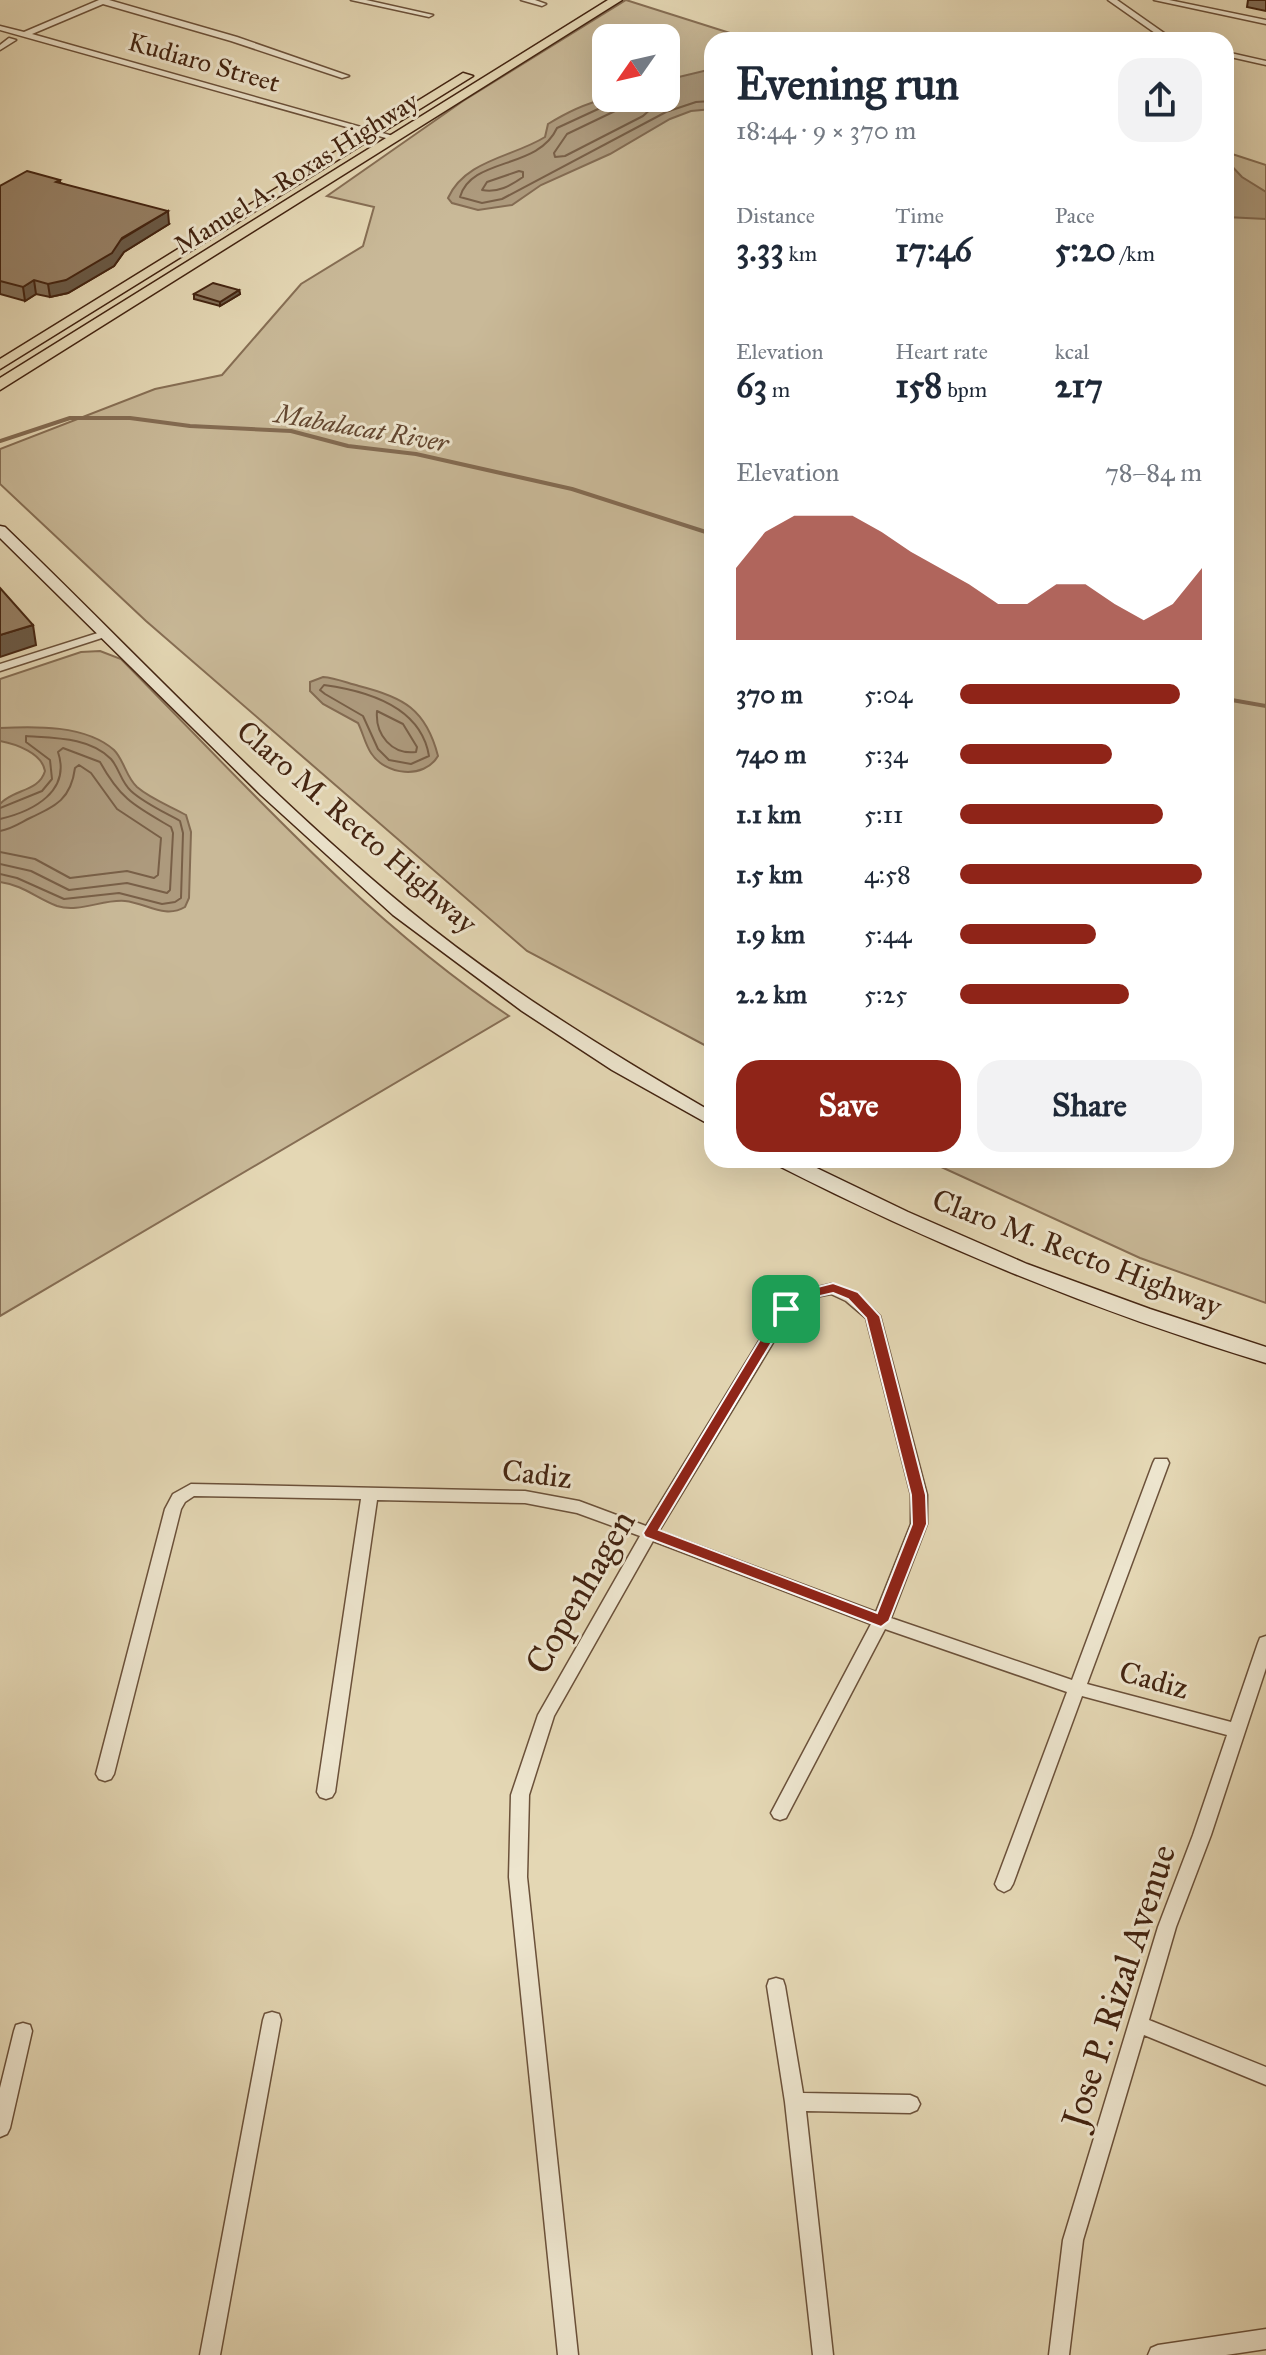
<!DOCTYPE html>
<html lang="en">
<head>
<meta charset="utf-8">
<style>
	:root { --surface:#fff; --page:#f2f2f3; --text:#1f2937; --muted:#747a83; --accent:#8f2418 }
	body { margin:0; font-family:"IM FELL Great Primer",serif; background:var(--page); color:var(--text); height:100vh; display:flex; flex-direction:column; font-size:30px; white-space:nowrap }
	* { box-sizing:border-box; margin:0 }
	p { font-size:26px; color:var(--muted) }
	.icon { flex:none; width:44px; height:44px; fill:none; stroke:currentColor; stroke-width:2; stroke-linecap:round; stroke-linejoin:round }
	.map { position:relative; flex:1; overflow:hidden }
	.side { position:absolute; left:704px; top:32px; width:530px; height:1136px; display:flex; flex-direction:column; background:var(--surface); border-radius:24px; box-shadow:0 8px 32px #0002 }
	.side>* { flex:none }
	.needle { width:52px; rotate:236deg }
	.buttons { position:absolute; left:592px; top:24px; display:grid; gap:16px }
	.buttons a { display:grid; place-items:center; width:88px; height:88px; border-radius:16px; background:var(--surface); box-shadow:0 8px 32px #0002; font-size:40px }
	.pin { position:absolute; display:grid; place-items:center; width:68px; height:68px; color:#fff; margin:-34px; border-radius:16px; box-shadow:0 4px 12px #0006 }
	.round { display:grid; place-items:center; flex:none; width:84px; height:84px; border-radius:24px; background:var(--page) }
	.headline { display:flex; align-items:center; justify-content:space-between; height:136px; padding:0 32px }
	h1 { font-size:44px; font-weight:700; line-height:60px }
	.metrics { display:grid; grid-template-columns:repeat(3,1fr); gap:12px; height:136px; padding:8px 32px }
	.metrics div { display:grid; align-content:center }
	.metrics b { font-size:34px; font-weight:700 }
	.metrics small { font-size:22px; font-weight:400 }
	.metrics p { font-size:22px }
	.chart { height:224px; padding:16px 32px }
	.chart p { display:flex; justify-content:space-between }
	.chart svg { width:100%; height:144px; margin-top:8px; fill:var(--accent); opacity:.7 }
	.primary-button { display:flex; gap:16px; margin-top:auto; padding:16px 32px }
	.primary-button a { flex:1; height:92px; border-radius:24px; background:var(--accent); color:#fff; font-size:32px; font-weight:700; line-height:92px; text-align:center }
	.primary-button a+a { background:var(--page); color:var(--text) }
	ul { padding:0 32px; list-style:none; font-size:26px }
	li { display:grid; grid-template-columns:128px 96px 1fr; align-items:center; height:60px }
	li i { height:20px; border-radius:10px; background:var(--accent) }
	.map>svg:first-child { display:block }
	.green { fill:#c9b998; stroke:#866e54; stroke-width:2; fill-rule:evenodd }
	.water { fill:#ad9a7d; stroke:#836b52; stroke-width:2 }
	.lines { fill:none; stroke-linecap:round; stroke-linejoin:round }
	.shore { stroke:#785f47; stroke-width:2 }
	.stream { stroke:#836b52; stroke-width:4 }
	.street-casing { stroke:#6b513a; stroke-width:3 }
	.secondary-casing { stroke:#432411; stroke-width:3 }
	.primary-casing { stroke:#432411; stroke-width:3 }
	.street { fill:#ede5ce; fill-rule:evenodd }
	.secondary { fill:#ede5ce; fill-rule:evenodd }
	.primary { fill:#e4d7b4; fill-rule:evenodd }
	.wall { fill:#826f58; stroke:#432411; stroke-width:2 }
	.shaded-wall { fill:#6a5a47; stroke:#432411; stroke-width:2 }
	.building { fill:#978166; stroke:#432411; stroke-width:2 }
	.route { fill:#8f2418; stroke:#fff; stroke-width:2; fill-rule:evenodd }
	.labels { text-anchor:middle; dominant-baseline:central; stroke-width:6; stroke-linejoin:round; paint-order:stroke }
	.far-street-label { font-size:26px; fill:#432411; stroke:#ede5ce }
	.far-water-label { font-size:26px; font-style:italic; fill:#634731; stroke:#ede5ce }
	.street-label { font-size:30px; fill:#432411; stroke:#ede5ce }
	.near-street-label { font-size:36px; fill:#432411; stroke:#ede5ce }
</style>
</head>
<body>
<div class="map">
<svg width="1266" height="2355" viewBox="0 0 1266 2355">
	<rect width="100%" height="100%" fill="#e4d7b4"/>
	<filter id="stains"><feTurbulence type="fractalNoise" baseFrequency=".0025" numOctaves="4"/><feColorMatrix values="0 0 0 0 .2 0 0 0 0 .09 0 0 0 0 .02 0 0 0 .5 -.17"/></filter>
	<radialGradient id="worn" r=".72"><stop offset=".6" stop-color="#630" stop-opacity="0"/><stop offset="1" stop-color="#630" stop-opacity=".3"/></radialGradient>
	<path class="green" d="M626 0 752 40H712V1049L527 951 146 621 0 484V449L155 389 222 375 301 284 363 246 374 207 327 196 463 101ZM606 38H666V98H606Z
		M948 34 979 40H787L846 35Z
		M1226 152 1266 165V1303L1140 1258 926 1160H1226Z
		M100 651 121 659C245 784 363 918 509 1016L0 1316V679L81 652Z"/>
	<path class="water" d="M712 69V109L691 111 670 119 610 154 541 185 512 205 478 210 452 203 448 198C465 160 513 157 545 137L548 124C598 94 610 98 666 98V80Z
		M1226 160 1242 177 1266 192V219L1226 217Z
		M323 677C336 678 347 683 359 686 403 697 426 709 438 756 424 780 385 775 371 753 365 744 363 733 358 723L323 704 310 691V682Z
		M0 728C35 726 86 725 114 750 124 760 126 777 137 787 151 799 170 806 186 815L191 832 189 898 185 907C165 919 146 903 125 901 103 899 79 913 57 906 36 898 23 885 0 882V804C13 789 39 792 45 771 42 753 16 744 0 741Z"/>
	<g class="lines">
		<path class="shore" d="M614 98 609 104 557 128C538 170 471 157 460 197L482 203 502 199 666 112 696 102 712 101
			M624 98 615 111 567 134 554 153 555 157 565 156 643 116 663 98
			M519 171 523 172V177C510 186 498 193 482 190L487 182Z
			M324 685C368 691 421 707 429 756L411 764 389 760 378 749 363 716 325 694 320 690Z
			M377 711 403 724 417 747 416 752C392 755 375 735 377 711Z
			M0 808 42 791 52 779 50 760 26 742V736C54 738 90 737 111 759 119 768 121 782 131 791 144 803 164 812 180 821L183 833 181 898 175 902 162 904 119 893 64 899 17 878 0 874
			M0 819C34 811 71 791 58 752L63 748 100 762C121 800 135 806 171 827L173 833 170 890 167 893 127 883 69 890 31 871 0 864
			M0 831C12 829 20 823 30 818 56 806 71 799 75 768L79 765 91 773 117 809 161 838 158 875 154 878 127 871 70 878 35 859 0 852"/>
		<path class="stream" d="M0 441 70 418H130L190 426 291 431 348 446 416 454 572 489 712 534
			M1226 699 1266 706"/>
		<defs>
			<path id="street" d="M99 0H109L237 37 349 76 342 78 231 41 103 4 32 34 400 138 393 140 0 30V26L24 32Z
				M351 0H366L433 15 429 17Z
				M521 0H535L546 4 542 6Z
				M1108 0H1117L1174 40H1165Z
				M1154 0H1169L1266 20V24Z
				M9 38 16 40 0 50V45Z
				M1226 52 1266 61V65L1226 56Z
				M104 631 108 632V636L0 671V664Z
				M831 1284 856 1293 880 1316 927 1495V1524L891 1618 1072 1680 1153 1463 1155 1459H1167L1169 1463 1087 1684 1231 1722 1258 1643 1260 1638 1266 1636V1668L1211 1835 1176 1927 1149 2020 1266 2067V2085L1144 2035 1083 2240 1069 2355H1049L1063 2240 1158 1927 1193 1835 1227 1735 1082 1696 1013 1884 1010 1889 1004 1892 998 1889 995 1884 1067 1692 885 1629 786 1818 780 1820 774 1818 771 1813 871 1624 653 1541 554 1716 529 1795 527 1877 578 2355H558L509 1877 511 1795 538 1715 640 1536 577 1513 525 1503 377 1500 335 1792 332 1797 326 1799 320 1797 317 1792 361 1499 194 1496 185 1502 181 1509 114 1774 111 1779 105 1781 99 1779 96 1774 165 1509 173 1494 191 1484 525 1491 579 1501 646 1526 781 1305 805 1290ZM831 1294 846 1301 866 1318 911 1495V1524L876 1612 659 1531 791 1313 815 1297Z
				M776 1978 783 1980 785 1986 803 2093 910 2095 917 2098 920 2104 917 2110 910 2113 806 2111 833 2355H813L785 2102 767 1986 769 1980Z
				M272 2012 279 2014 281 2020 220 2355H200L263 2020 265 2014Z
				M23 2023 30 2025 32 2031 10 2128 7 2134 0 2137V2088L14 2031 16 2025Z
				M1266 2329V2349L1226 2355H1148L1151 2348 1158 2345Z"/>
			<path id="secondary" d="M0 526 5 527C137 654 263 790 405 907 500 985 605 1050 712 1112V1126L612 1070 522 1011 393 915 261 795 0 538Z
				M774 1160H800L908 1212 1027 1264 1150 1309 1266 1347V1363C1097 1312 934 1245 777 1165Z"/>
			<path id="primary" d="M608 0H622L0 390V378Z
				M463 73 473 76 0 369V359Z"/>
		</defs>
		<use href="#street" class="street-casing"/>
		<use href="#secondary" class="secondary-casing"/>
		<use href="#primary" class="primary-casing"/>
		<use href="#street" class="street"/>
		<use href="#secondary" class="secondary"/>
		<use href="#primary" class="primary"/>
	</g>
	<path class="wall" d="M1248 0H1266V11L1247 7Z
		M60 180V183L169 224 124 252 114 266 68 293 50 297 36 294 25 301 0 294V186Z
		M239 290 240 294 220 306 194 299V294Z"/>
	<path class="shaded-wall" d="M168 211 169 224 124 252 114 266 68 293 50 297 48 284Z
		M34 280 36 294 25 301 23 287Z
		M239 290 240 294 220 306V302Z
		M33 625 36 645 0 657V635Z"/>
	<path class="building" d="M27 171 60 180 56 182 168 211 122 238 112 253 66 280 48 284 34 280 23 287 0 281V186Z
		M213 283 239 290 220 302 194 294Z
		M0 588 33 625 0 635Z"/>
	<path class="route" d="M833 1283 858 1292 880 1316 926 1495 927 1524 889 1621 881 1627 645 1537 643 1533 781 1305 798 1292ZM833 1293 848 1299 866 1318 911 1495 912 1524 877 1613 659 1530 790 1312 807 1299Z"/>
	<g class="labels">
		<g class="far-street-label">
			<text transform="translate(204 62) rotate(16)">Kudiaro Street</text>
			<text transform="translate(296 173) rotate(-32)">Manuel A. Roxas Highway</text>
		</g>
		<g class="far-water-label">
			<text transform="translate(362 428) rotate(10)">Mabalacat River</text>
		</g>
		<g class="street-label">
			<text transform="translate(357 827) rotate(41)">Claro M. Recto Highway</text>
			<text transform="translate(1077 1253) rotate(21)">Claro M. Recto Highway</text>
			<text transform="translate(537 1474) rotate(7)">Cadiz</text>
			<text transform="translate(1154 1680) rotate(15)">Cadiz</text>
		</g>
		<g class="near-street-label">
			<text transform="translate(580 1592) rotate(-60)">Copenhagen</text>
			<text transform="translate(1119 1986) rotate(-72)">Jose P. Rizal Avenue</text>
		</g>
	</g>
	<rect width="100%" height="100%" filter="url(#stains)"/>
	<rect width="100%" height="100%" fill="url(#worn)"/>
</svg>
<div class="buttons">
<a><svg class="needle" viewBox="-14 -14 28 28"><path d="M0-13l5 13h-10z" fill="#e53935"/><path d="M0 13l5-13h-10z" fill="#747a83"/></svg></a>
</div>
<div class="pin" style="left:786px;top:1309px;background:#1e9e55"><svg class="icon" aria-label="arrive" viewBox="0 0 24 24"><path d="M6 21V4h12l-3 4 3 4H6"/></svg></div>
<section class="side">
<div class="headline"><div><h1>Evening run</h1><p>18:44 · 9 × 370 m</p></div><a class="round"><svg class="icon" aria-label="share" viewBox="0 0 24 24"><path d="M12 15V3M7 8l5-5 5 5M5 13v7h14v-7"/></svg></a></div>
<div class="metrics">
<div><p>Distance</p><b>3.33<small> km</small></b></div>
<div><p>Time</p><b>17:46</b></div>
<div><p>Pace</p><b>5:20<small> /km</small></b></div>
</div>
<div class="metrics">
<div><p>Elevation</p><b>63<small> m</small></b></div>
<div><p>Heart rate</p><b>158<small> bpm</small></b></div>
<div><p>kcal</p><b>217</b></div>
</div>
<div class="chart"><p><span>Elevation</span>78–84 m</p>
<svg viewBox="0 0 160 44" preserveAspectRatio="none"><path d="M0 44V22L10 11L20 6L30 6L40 6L50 11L60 17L70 22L80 27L90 33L100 33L110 27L120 27L130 33L140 38L150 33L160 22V44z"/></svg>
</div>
<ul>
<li><b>370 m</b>5:04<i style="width:91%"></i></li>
<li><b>740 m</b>5:34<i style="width:63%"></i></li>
<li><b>1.1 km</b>5:11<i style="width:84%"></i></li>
<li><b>1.5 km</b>4:58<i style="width:100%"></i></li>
<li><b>1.9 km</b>5:44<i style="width:56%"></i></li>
<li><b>2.2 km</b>5:25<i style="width:70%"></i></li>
</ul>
<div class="primary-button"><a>Save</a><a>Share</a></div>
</section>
</div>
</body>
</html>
